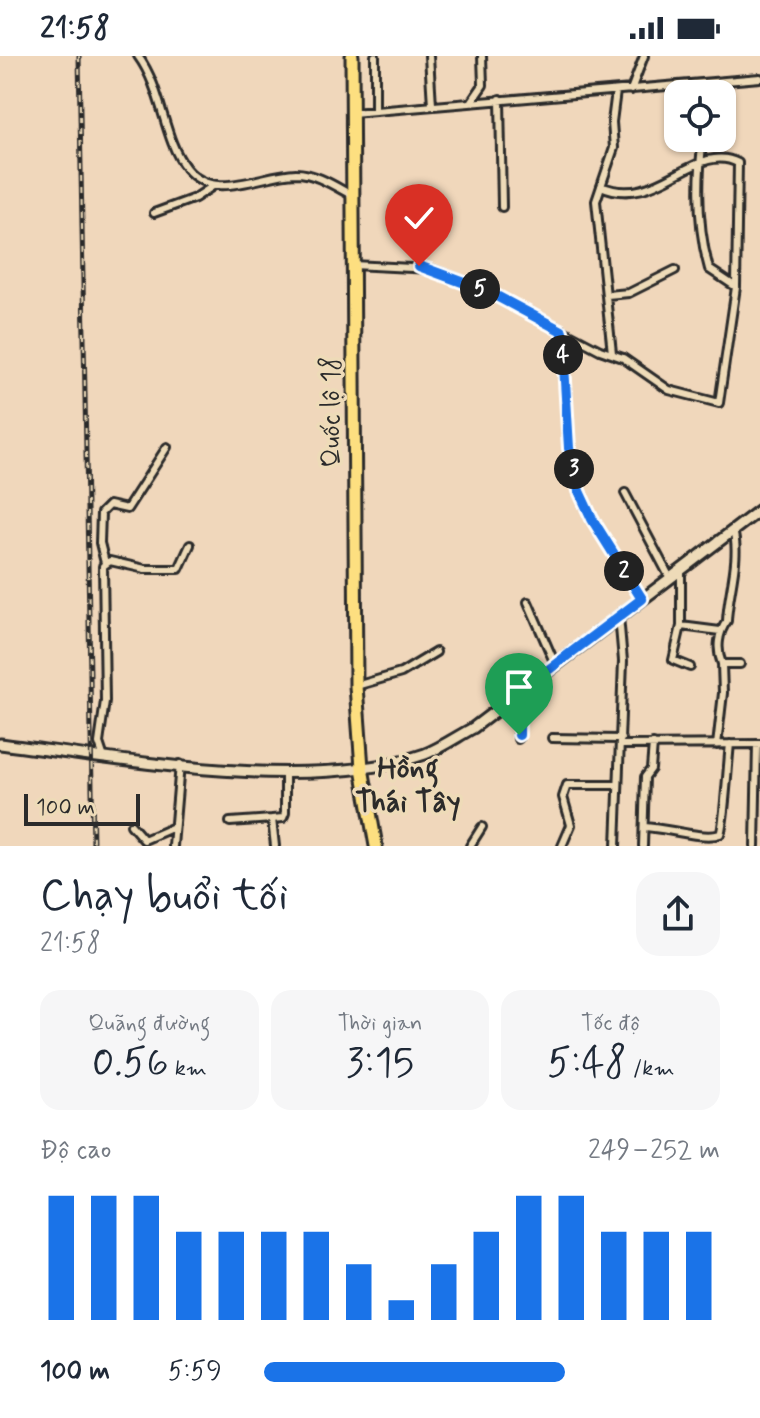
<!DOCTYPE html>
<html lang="vi">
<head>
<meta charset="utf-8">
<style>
	:root { --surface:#fff; --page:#f6f6f7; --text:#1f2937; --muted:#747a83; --accent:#1a73e8 }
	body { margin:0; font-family:Mynerve,sans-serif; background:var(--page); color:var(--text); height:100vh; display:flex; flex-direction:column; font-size:30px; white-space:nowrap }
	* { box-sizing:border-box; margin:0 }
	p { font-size:26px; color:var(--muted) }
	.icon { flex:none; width:44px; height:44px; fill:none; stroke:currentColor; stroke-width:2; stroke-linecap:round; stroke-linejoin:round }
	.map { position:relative; height:790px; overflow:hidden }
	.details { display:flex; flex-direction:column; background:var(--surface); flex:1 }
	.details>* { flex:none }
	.buttons { position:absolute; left:664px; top:24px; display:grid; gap:16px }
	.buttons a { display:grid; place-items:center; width:72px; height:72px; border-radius:16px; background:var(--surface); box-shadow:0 2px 6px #0004; font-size:40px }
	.scale { position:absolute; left:24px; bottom:20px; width:116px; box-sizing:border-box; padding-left:8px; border:4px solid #2b2b2b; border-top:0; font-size:22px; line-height:28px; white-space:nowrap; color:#2b2b2b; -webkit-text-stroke:6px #eedbb8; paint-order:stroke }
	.pin { position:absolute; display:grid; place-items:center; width:68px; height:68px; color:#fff; margin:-82px -34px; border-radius:50% 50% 50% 0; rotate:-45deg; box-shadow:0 0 8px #0007 }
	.pin .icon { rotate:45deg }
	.km { position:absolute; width:40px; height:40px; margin:-20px; border-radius:50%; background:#222; color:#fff; font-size:22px; line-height:40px; text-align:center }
	.round { display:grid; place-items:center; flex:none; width:84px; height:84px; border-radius:24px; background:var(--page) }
	.head { display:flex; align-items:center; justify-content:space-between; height:136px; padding:0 40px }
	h1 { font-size:44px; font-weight:600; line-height:60px }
	.figures { display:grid; grid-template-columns:repeat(3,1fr); gap:12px; height:136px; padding:8px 40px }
	.figures div { display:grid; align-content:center; border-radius:20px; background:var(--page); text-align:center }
	.figures b { font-size:40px; font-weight:600 }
	.figures small { font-size:22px; font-weight:400 }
	.figures p { font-size:22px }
	.chart { height:224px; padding:16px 40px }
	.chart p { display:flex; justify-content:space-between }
	.chart svg { width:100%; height:144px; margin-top:8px; stroke:var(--accent); stroke-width:6 }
	ul { padding:0 40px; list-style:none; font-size:26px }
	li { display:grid; grid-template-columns:128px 96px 1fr; align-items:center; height:60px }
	li i { height:20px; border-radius:10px; background:var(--accent) }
	.status { display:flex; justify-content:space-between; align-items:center; height:56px; padding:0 40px; background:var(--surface); direction:ltr }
	.status svg { height:22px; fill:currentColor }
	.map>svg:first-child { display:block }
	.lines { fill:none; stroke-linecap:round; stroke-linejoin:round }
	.street-casing { stroke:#2b2b2b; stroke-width:12 }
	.secondary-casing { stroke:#2b2b2b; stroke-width:15 }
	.highway-casing { stroke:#2b2b2b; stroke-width:17 }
	.street { stroke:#eedbb8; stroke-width:6 }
	.secondary { stroke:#eedbb8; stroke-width:9 }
	.highway { stroke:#fddf80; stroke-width:11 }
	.rail-casing { stroke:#2b2b2b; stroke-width:5 }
	.rail { stroke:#eedbb8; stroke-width:2; stroke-dasharray:6; stroke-linecap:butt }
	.route-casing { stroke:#fff; stroke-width:16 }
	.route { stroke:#1a73e8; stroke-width:10 }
	.labels { text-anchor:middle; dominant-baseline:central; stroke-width:7; stroke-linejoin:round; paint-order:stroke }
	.street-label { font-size:26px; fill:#2b2b2b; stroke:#eedbb8 }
	.quarter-label { font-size:30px; font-weight:bold; fill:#2b2b2b; stroke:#eedbb8 }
</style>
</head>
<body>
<div class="status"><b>21:58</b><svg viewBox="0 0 49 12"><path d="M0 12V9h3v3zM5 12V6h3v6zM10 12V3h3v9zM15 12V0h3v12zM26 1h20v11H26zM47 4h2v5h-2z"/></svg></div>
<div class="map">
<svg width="760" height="790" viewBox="0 0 760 790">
	<rect width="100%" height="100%" fill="#f0d7bb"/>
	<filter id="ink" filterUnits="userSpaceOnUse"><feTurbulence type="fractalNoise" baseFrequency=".0125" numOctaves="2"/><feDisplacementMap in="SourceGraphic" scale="16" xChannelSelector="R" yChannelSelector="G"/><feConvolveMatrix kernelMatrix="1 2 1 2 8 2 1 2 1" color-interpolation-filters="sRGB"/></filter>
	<g filter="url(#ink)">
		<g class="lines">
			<defs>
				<path id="street" d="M138 0C163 34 163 83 186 112 214 147 260 118 296 117 316 117 336 131 353 140
					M375 0V54
					M429 0 432 49
					M631 34 644 0
					M712 38 714 26
					M500 43 502 151
					M472 45 483 29 482 0
					M352 57 760 22
					M703 82C697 126 697 169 709 213L736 231
					M154 157 195 142 213 130
					M353 209 431 213 489 236 600 294 623 302 669 334 719 347 736 231 738 107C696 84 657 155 601 130
					M607 239 629 237 675 214
					M562 275 569 392 579 435 592 463 642 543
					M612 297 596 145 614 92 612 66 616 35
					M625 437 670 522
					M733 474C741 502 728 537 727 565 718 577 716 593 722 608H740
					M105 507 100 487 101 457 109 449 127 453 167 391
					M681 514V570L673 604 690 611
					M528 546 555 608
					M681 570 720 575
					M356 630 401 617 436 596
					M552 682 621 683
					M518 683 519 636
					M621 689 760 688
					M717 689 723 637 722 608
					M104 702 99 687 105 645 103 510 110 505 145 513H179L190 489
					M272 763 283 762 285 757V716
					M230 766 272 763 275 790
					M131 769 144 784 174 771
					M645 771C666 772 704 784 720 778 724 772 728 704 730 688
					M173 790 180 708
					M470 790 482 771
					M562 790 571 769 563 741 567 729H618
					M616 790 623 605 619 560
					M643 790 645 721 651 713 653 688
					M755 790 757 688"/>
				<path id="secondary" d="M0 688C120 703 311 738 425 698 441 692 458 680 473 672L760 454"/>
				<path id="highway" d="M352 0 356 630 362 712 376 790"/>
			</defs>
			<use href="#street" class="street-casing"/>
			<use href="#secondary" class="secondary-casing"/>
			<use href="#highway" class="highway-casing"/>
			<use href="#street" class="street"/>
			<use href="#secondary" class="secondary"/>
			<use href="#highway" class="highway"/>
			<defs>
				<path id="rail" d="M79 0 93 790"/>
			</defs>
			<use href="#rail" class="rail-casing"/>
			<use href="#rail" class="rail"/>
		</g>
	</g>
	<g class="lines" filter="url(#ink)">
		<defs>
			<path id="route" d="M419 210 489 236 562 275 569 392 579 435 592 463 642 543 519 636V679"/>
		</defs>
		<use href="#route" class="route-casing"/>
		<use href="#route" class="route"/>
	</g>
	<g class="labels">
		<g class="street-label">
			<text transform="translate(332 356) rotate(-90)">Quốc lộ 18</text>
		</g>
		<g class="quarter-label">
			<text x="408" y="712">Hồng<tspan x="408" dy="34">Thái Tây</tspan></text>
		</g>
	</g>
</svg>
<div class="buttons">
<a><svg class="icon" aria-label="locate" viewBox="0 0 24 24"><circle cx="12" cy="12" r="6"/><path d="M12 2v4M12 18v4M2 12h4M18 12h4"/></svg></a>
</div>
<div class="scale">100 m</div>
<div class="pin" style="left:519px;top:679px;background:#1e9e55"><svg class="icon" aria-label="arrive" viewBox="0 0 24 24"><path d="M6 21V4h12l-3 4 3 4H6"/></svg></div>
<div class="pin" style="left:419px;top:210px;background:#d93025"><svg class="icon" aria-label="check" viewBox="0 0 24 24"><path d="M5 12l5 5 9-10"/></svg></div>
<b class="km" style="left:624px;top:515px">2</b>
<b class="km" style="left:574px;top:413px">3</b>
<b class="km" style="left:563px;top:299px">4</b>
<b class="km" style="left:480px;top:233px">5</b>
</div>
<section class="details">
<div class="head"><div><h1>Chạy buổi tối</h1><p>21:58</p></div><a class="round"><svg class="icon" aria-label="share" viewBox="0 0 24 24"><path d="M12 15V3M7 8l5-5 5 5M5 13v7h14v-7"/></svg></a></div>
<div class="figures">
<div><p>Quãng đường</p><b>0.56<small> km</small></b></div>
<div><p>Thời gian</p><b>3:15</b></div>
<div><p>Tốc độ</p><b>5:48<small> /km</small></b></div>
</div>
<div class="chart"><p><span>Độ cao</span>249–252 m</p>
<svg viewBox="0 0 160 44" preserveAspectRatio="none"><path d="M5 44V6M15 44V6M25 44V6M35 44V17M45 44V17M55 44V17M65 44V17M75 44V27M85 44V38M95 44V27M105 44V17M115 44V6M125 44V6M135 44V17M145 44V17M155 44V17"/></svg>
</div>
<ul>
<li><b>100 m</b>5:59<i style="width:66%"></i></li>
</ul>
</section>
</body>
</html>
